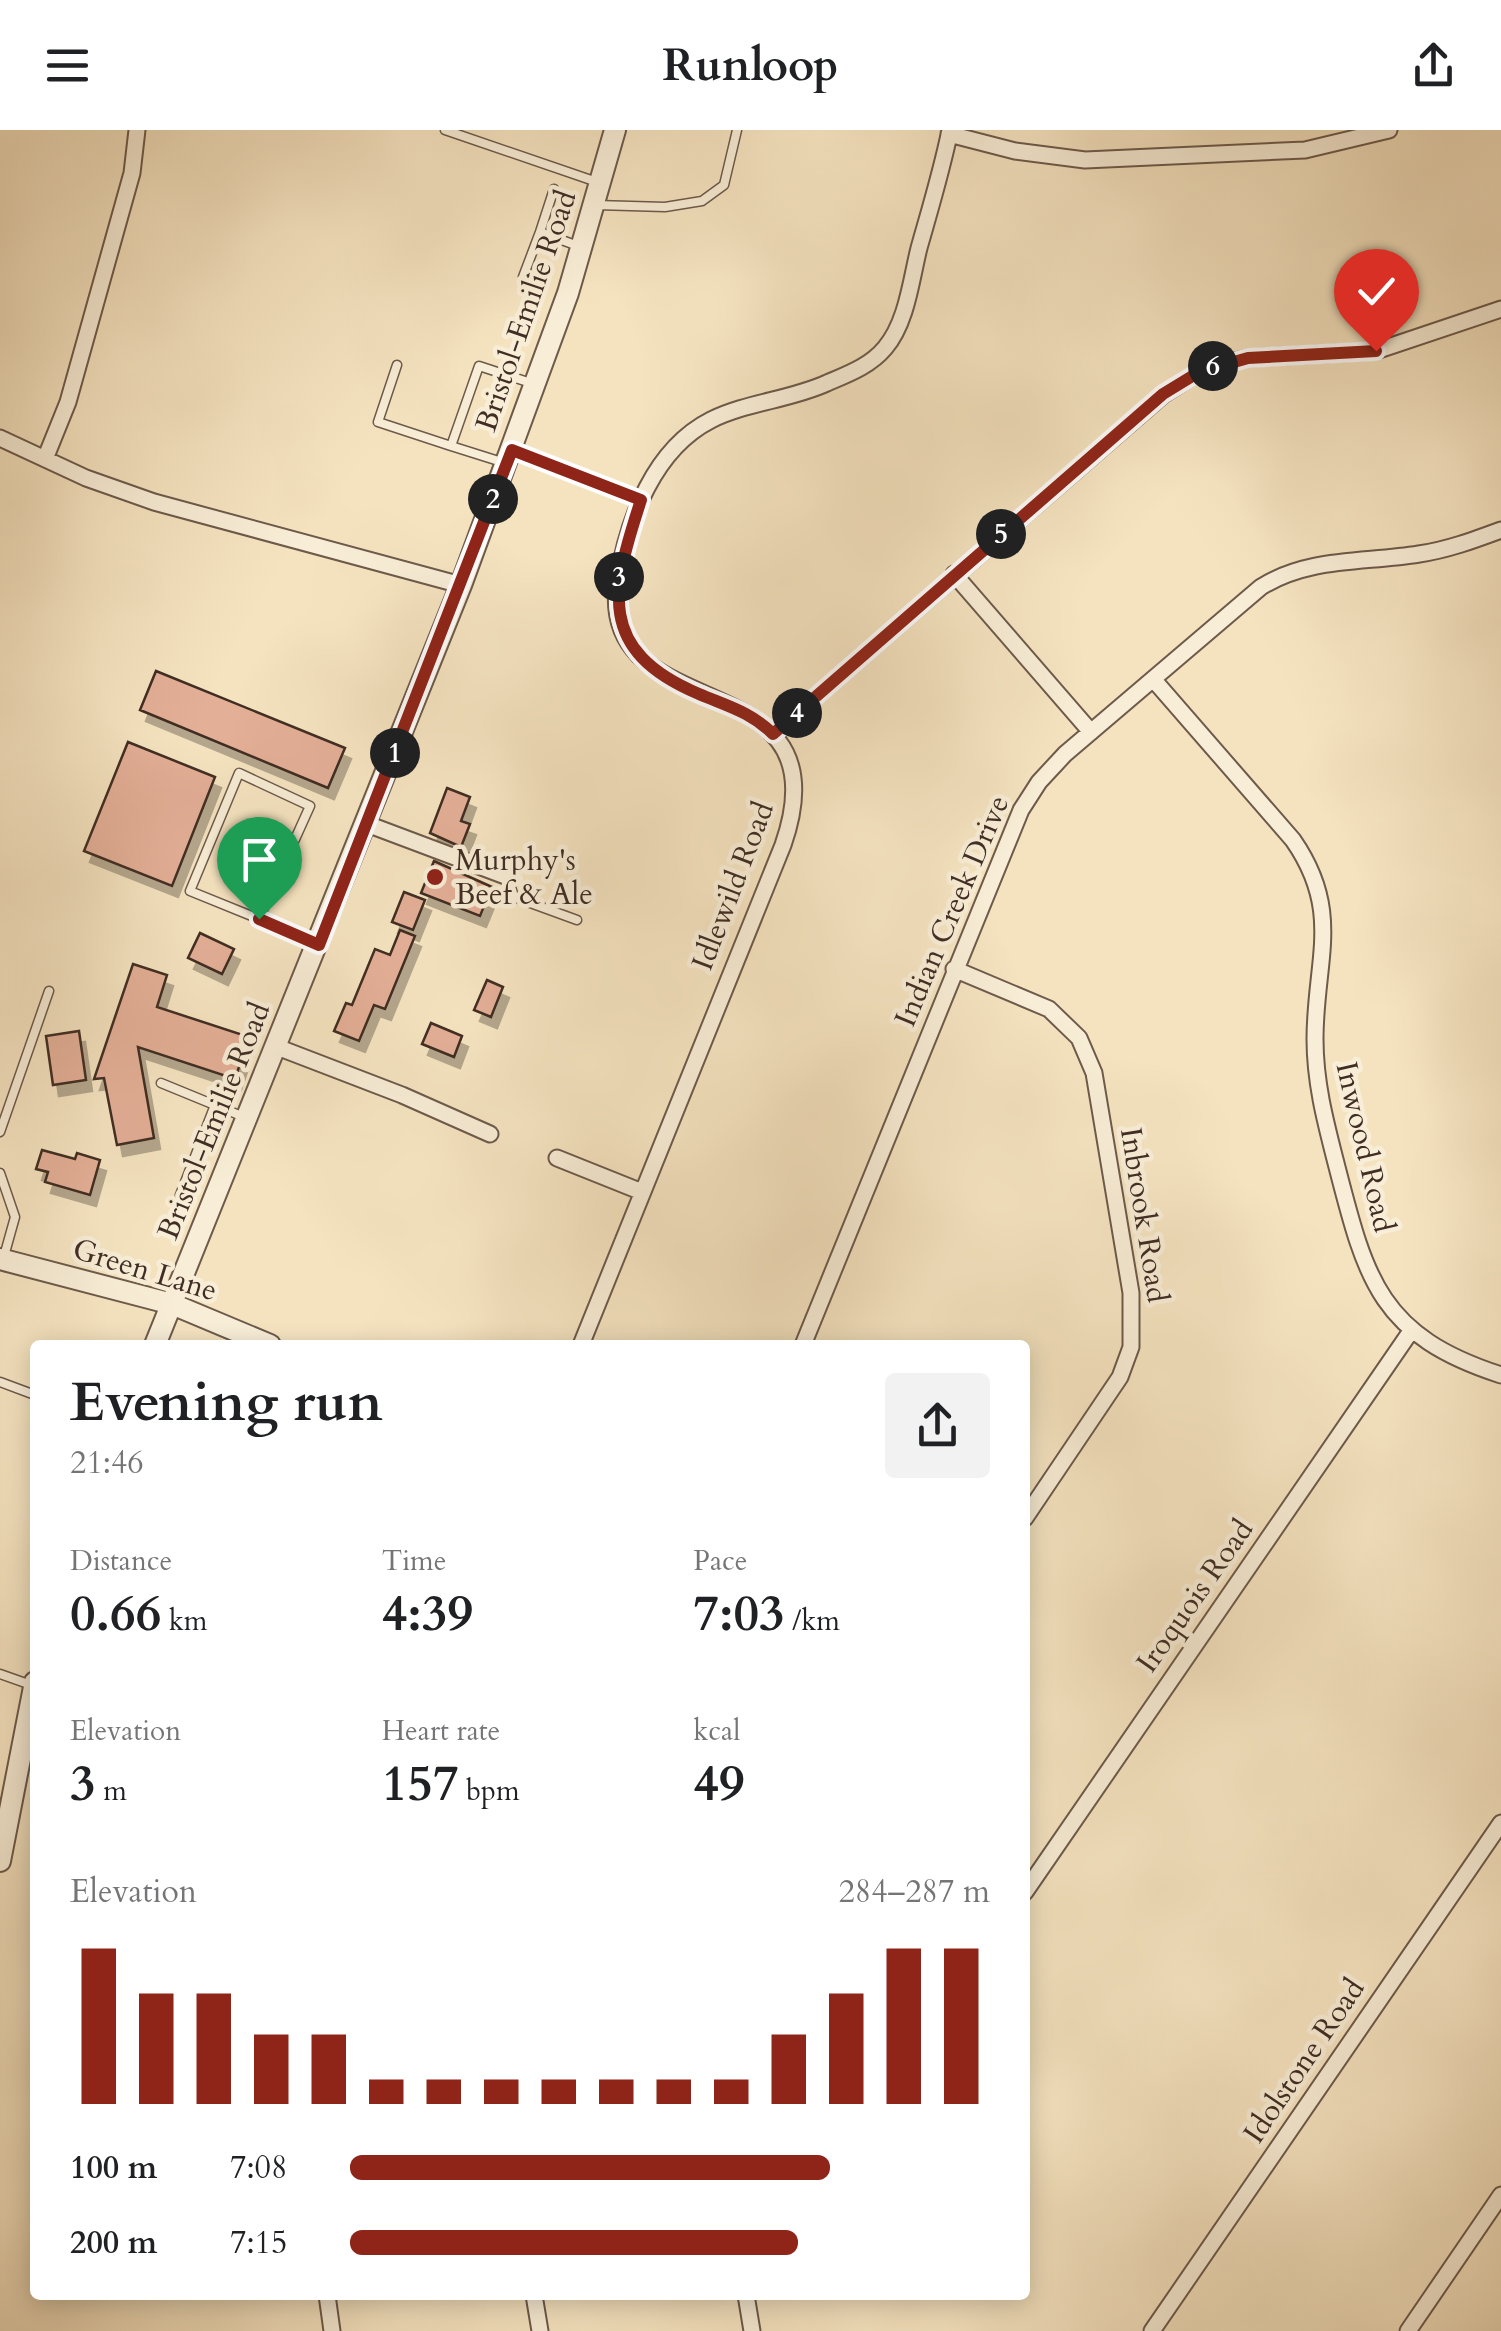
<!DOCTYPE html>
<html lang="en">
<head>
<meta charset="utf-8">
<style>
	:root { --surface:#fff; --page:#f2f2f2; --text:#202124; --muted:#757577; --accent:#8f2418 }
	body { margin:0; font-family:Cardo,serif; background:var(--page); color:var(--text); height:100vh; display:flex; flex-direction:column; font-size:38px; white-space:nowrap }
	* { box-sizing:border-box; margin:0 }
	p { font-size:32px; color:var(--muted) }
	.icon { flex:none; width:55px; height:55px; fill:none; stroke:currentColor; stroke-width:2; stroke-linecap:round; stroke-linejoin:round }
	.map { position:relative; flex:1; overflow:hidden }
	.panel { position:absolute; left:30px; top:1210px; width:1000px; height:960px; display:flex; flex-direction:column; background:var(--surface); border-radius:10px; box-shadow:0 5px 25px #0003 }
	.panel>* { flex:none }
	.pin { position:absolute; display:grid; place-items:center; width:85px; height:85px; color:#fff; margin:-102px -42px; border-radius:50% 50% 50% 0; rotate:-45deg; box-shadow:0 0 10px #0007 }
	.pin .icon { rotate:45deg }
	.km { position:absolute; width:50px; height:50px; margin:-25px; border-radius:50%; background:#222; color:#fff; font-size:28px; line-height:50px; text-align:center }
	.round { display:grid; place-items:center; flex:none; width:105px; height:105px; border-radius:10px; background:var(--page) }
	.overview { display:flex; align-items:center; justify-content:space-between; height:170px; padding:0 40px }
	h1 { font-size:55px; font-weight:700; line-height:75px }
	.metrics { display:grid; grid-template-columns:repeat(3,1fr); gap:15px; height:170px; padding:10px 40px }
	.metrics div { display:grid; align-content:center }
	.metrics b { font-size:50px; font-weight:700 }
	.metrics small { font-size:28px; font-weight:400 }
	.metrics p { font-size:28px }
	.chart { height:280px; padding:20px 40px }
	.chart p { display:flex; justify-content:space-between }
	.chart svg { width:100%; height:180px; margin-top:10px; stroke:var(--accent); stroke-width:6 }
	ul { padding:0 40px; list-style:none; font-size:32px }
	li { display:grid; grid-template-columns:160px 120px 1fr; align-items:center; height:75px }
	li i { height:25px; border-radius:12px; background:var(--accent) }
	header { display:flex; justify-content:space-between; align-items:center; height:130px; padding:0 40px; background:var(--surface); font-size:45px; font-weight:700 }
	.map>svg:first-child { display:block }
	.building { fill:#e3af97; stroke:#402d24; stroke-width:2.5; filter:url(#shadow) }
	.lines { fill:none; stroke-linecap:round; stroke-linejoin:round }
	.service-casing { stroke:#6d5a4b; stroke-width:11 }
	.minor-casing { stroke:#6d5a4b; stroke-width:19 }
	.tertiary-casing { stroke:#6d5a4b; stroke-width:24 }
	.service { stroke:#f8edd6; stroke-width:8 }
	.minor { stroke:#f8edd6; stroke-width:15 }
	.tertiary { stroke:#f8edd6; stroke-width:20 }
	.route-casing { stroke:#fff; stroke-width:20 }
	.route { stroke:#8f2418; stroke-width:12 }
	.poi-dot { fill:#8f2418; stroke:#f8edd6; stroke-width:4 }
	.labels { text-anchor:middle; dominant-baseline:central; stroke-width:9; stroke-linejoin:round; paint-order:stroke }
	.street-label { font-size:30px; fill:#402d24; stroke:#f8edd6 }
	.poi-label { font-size:30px; fill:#402d24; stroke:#f8edd6; text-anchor:start }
</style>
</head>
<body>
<header><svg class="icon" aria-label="menu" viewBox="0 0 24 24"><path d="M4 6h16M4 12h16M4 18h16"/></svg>Runloop<svg class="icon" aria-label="share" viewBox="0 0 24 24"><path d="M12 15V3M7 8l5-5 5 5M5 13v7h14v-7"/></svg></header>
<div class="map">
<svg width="1501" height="2201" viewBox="0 0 1501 2201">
	<defs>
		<filter id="shadow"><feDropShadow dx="6" dy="11" stdDeviation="0" flood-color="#0004"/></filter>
	</defs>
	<rect width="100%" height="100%" fill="#f5e3c0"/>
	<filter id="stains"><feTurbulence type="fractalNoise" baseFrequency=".002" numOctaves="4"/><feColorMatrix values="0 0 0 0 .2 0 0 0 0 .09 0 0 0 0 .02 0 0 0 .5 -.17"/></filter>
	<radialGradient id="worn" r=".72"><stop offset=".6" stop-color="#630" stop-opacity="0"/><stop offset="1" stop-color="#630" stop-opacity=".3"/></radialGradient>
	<path class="building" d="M156 541 345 618 328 658 140 580Z
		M128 612 215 647 172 756 84 721Z
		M447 658 470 667 461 691 470 694 461 717 430 703Z
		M434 731 492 757 480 786 421 763Z
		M404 762 425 770 413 800 392 792Z
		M400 800 415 806 385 879 374 875 359 911 334 901 346 873 352 875 375 819 390 825Z
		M200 803 234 819 222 844 188 828Z
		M133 834 167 845 157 877 249 907 235 949 138 917 154 1008 117 1015 104 948 94 949Z
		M487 850 503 857 491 887 474 880Z
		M431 893 462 906 454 927 422 914Z
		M79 901 86 950 53 955 46 906Z
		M42 1020 75 1029 77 1023 100 1030 90 1065 45 1052 48 1042 36 1039Z"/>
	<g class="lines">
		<defs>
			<path id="service" d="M445 0 597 52
				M596 75 665 77 702 71 724 55 737 0
				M540 102 554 59
				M523 147 540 102 578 116
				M397 235 378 292 451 316
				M505 333 451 316 479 236 531 253
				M508 747 514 767 577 790
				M259 789 190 761 239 643 310 676 259 789 315 813
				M161 953 244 987
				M0 1002 49 861
				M0 1043 15 1087 3 1130
				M180 1065 215 975
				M0 1252 35 1265
				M0 1544 34 1556"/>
			<path id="minor" d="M949 4 1015 21 1085 30 1305 20 1389 0
				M0 308 86 348 154 372 461 455
				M512 320 641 370
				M45 329 68 272 132 43 137 0
				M954 444 1091 602
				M1153 549 1293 710C1343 782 1315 830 1315 909 1315 954 1326 994 1337 1037 1366 1150 1380 1206 1501 1245
				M773 604 1163 265 1199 242 1218 235 1248 228 1376 221 1501 179
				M367 694 508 747
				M954 839 1049 879 1079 908 1094 943 1131 1163V1217L1120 1247 1025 1388
				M277 917 402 965 490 1004
				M557 1028 642 1062
				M581 1215 783 715C849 526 593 603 618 449 628 389 654 319 711 290 747 272 790 270 827 253 848 244 870 236 885 218 907 192 911 150 919 118 930 79 942 40 950 0
				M803 1215 1021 680 1039 652 1065 624 1261 457C1309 427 1364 433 1419 424 1447 420 1474 410 1501 400
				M1025 1762 1411 1201
				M327 2165 332 2201
				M534 2165 540 2201
				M746 2165 752 2201
				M1152 2201 1501 1693
				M1408 2201 1501 2065"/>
			<path id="tertiary" d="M0 1129 172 1174 270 1215
				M155 1215 461 455 568 163 615 0
				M0 1731 35 1552"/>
		</defs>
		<use href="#service" class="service-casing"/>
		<use href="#minor" class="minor-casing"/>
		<use href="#tertiary" class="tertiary-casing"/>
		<use href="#service" class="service"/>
		<use href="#minor" class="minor"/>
		<use href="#tertiary" class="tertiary"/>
	</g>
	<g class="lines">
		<defs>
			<path id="route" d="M259 789 319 815 512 320 641 370C612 459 595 520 699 564 727 576 751 582 773 604L1163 264 1199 242 1248 228 1376 221"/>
		</defs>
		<use href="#route" class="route-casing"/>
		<use href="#route" class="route"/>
	</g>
	<circle class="poi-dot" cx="435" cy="747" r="10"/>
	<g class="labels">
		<g class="street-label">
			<text transform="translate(526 181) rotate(-71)">Bristol-Emilie Road</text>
			<text transform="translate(733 756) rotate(-69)">Idlewild Road</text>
			<text transform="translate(952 781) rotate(-67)">Indian Creek Drive</text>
			<text transform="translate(214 991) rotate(-68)">Bristol-Emilie Road</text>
			<text transform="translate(1365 1017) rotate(77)">Inwood Road</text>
			<text transform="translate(1144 1085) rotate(81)">Inbrook Road</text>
			<text transform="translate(145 1140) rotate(17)">Green Lane</text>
			<text transform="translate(1195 1466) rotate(-55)">Iroquois Road</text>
			<text transform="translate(1304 1931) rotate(-56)">Idolstone Road</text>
		</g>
		<g class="poi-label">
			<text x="455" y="730">Murphy's<tspan x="455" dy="34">Beef &amp; Ale</tspan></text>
		</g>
	</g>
	<rect width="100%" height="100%" filter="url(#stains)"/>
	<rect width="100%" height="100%" fill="url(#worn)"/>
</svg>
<div class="pin" style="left:259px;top:789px;background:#1e9e55"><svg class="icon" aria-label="arrive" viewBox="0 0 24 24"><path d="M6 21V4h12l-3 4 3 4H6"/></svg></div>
<div class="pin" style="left:1376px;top:221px;background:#d93025"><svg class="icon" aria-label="check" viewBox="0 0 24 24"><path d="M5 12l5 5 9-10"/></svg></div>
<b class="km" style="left:395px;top:623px">1</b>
<b class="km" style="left:493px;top:369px">2</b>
<b class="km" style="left:619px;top:447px">3</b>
<b class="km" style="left:797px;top:583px">4</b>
<b class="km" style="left:1001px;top:404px">5</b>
<b class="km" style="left:1213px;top:236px">6</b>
<section class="panel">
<div class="overview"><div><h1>Evening run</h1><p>21:46</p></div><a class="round"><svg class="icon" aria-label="share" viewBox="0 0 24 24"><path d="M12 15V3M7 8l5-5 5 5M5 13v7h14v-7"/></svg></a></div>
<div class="metrics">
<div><p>Distance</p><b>0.66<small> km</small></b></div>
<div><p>Time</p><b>4:39</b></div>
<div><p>Pace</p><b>7:03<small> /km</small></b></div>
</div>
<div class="metrics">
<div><p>Elevation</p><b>3<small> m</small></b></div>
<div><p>Heart rate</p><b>157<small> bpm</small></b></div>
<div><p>kcal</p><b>49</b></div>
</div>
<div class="chart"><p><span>Elevation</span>284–287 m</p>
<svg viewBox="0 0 160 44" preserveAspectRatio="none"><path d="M5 44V6M15 44V17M25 44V17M35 44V27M45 44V27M55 44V38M65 44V38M75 44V38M85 44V38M95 44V38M105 44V38M115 44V38M125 44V27M135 44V17M145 44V6M155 44V6"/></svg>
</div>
<ul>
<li><b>100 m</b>7:08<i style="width:75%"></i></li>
<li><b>200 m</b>7:15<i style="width:70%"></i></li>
</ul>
</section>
</div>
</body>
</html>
